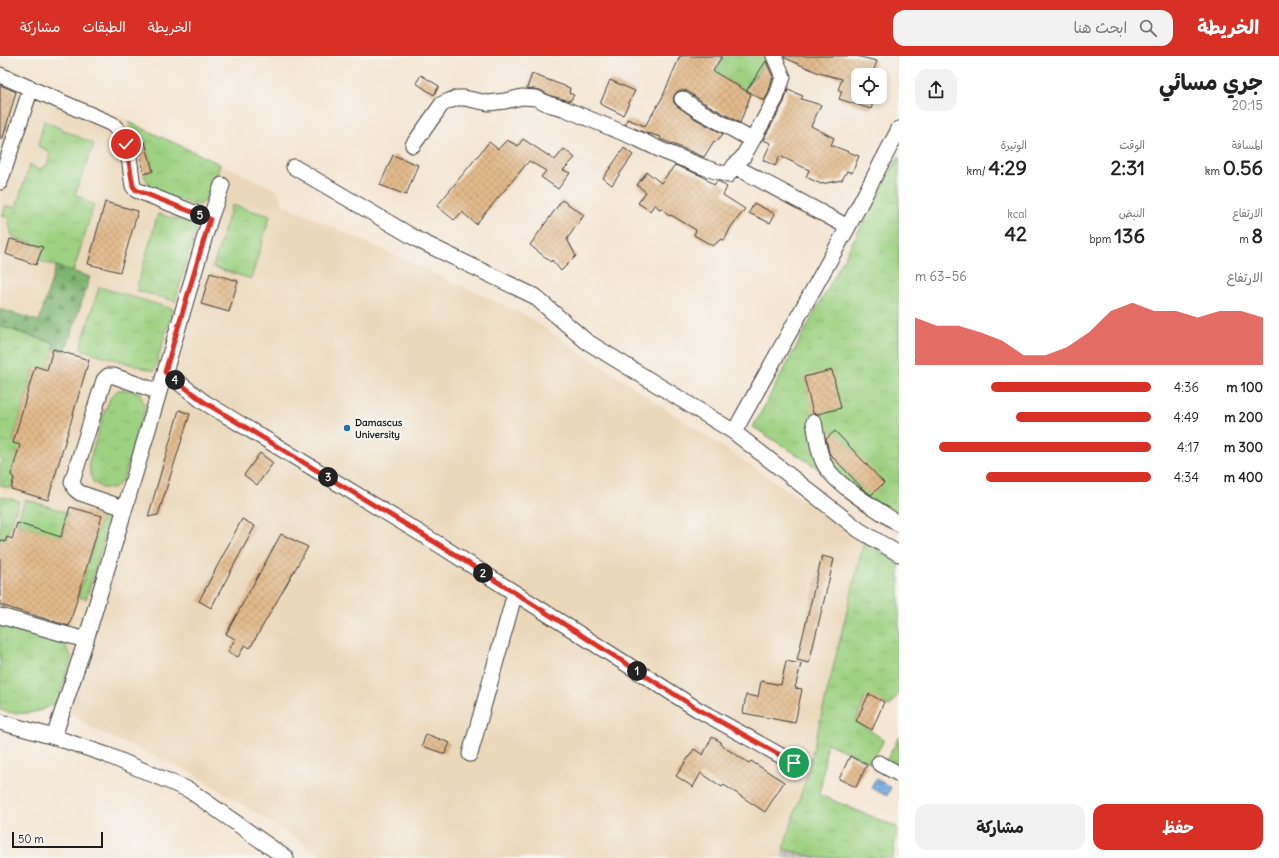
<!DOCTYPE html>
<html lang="ar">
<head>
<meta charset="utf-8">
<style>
	:root { --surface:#fff; --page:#f2f2f2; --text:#222; --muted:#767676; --accent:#d93025 }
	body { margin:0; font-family:Delius,"Playpen Sans Arabic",sans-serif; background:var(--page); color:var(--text); direction:rtl; height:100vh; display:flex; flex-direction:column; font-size:15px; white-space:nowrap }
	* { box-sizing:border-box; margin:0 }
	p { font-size:13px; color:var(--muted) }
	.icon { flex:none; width:22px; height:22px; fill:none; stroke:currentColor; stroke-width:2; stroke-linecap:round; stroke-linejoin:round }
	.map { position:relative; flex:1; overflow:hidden; direction:ltr }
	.side { display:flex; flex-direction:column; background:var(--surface); width:380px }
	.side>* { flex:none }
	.tools { position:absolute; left:851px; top:12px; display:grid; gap:8px }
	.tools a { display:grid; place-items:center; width:36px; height:36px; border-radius:8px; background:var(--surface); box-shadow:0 2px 6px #0003; font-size:20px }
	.scale { position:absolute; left:12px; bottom:10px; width:91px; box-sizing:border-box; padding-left:4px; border:2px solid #1c1c1c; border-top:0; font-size:11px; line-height:14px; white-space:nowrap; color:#1c1c1c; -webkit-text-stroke:3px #f6f6f2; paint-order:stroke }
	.pin { position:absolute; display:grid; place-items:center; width:34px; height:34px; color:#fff; margin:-17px; border:2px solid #fff; border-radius:50%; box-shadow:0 1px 4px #0007 }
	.km { position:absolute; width:20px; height:20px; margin:-10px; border-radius:50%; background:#222; color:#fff; font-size:11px; line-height:20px; text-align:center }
	.round { display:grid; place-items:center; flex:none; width:42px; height:42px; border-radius:12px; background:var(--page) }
	.summary { display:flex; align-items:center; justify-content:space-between; height:68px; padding:0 16px }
	h1 { font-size:22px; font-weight:700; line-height:30px }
	.figures { display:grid; grid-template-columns:repeat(3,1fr); gap:6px; height:68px; padding:4px 16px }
	.figures div { display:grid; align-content:center }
	.figures b { font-size:20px; font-weight:700 }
	.figures small { font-size:11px; font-weight:400 }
	.figures p { font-size:11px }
	.chart { height:112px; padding:8px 16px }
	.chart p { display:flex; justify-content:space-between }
	.chart svg { width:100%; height:72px; margin-top:4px; fill:var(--accent); opacity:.7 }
	.cta { display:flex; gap:8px; margin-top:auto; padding:8px 16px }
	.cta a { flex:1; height:46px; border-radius:12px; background:var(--accent); color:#fff; font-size:16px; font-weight:700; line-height:46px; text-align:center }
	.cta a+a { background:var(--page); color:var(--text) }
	ul { padding:0 16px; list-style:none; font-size:13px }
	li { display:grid; grid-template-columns:64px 48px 1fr; align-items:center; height:30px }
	li i { height:10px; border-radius:5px; background:var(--accent) }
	header { display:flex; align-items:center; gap:24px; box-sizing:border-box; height:56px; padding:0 20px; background:var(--accent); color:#fff }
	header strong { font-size:19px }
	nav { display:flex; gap:22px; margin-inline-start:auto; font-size:14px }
	.search { width:280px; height:36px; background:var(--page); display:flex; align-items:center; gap:10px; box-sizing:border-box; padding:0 14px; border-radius:12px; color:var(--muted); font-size:15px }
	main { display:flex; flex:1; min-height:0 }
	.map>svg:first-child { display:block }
	.built { fill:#ebd8ba }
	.industrial { fill:url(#industrial-grid) }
	.grass { fill:url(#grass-tufts); stroke:#5d764f }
	.forest { fill:url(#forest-firs); stroke:#4d6846 }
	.water { fill:url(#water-rules); stroke:#4a6481 }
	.building { fill:url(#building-cross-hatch) }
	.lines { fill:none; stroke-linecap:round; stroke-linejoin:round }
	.minor-casing { stroke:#3c3a38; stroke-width:17 }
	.minor { stroke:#fff; stroke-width:15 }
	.route-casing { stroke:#fff; stroke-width:8 }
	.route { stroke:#d93025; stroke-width:5 }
	.poi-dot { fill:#1f6fb2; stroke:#f6f6f2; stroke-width:1.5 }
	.labels { text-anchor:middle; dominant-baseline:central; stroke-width:4; stroke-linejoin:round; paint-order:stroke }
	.poi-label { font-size:10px; font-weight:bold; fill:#1c1c1c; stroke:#f6f6f2; text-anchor:start }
</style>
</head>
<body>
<header>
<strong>الخريطة</strong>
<div class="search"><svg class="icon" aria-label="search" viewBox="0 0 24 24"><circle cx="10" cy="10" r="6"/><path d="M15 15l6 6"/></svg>ابحث هنا</div>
<nav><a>الخريطة</a><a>الطبقات</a><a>مشاركة</a></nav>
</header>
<main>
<section class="side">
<div class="summary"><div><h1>جري مسائي</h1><p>20:15</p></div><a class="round"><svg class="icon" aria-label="share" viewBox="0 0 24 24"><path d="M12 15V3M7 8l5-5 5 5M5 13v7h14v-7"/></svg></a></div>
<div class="figures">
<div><p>المسافة</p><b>0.56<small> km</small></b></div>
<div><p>الوقت</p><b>2:31</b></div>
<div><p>الوتيرة</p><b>4:29<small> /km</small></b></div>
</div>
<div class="figures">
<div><p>الارتفاع</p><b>8<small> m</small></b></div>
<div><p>النبض</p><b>136<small> bpm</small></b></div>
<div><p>kcal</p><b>42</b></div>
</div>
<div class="chart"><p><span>الارتفاع</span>56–63 m</p>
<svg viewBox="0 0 160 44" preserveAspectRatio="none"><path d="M0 44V15L10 20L20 20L30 24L40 29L50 38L60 38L70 33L80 24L90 11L100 6L110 11L120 11L130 15L140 11L150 11L160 15V44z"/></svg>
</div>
<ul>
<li><b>100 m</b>4:36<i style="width:68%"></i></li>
<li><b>200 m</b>4:49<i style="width:57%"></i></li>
<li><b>300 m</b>4:17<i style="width:90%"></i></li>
<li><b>400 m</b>4:34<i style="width:70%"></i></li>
</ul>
<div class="cta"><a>حفظ</a><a>مشاركة</a></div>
</section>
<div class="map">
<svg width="899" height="802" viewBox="0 0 899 802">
	<defs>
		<pattern id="industrial-grid" width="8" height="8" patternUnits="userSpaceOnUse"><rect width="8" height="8" fill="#cbc3b8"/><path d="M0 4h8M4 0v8" fill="none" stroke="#aea79e"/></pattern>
		<pattern id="grass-tufts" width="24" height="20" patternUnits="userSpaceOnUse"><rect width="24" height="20" fill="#9ed182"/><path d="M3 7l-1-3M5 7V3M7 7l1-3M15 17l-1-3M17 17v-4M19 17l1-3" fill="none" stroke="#88b370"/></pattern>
		<pattern id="forest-firs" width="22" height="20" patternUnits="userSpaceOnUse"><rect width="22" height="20" fill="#7eb370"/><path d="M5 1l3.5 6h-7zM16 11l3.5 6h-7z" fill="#66915b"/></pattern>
		<pattern id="water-rules" width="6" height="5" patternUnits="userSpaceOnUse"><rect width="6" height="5" fill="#79ace6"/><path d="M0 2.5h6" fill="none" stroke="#628bba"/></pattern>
		<pattern id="building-cross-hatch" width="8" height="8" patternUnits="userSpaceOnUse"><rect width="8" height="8" fill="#e2ba8c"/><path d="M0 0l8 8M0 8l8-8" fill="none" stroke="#c19f78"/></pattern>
	</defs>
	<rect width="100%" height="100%" fill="#f6f6f2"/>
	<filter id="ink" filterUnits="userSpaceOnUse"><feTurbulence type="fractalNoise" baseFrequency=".025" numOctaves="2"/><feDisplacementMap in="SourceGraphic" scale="8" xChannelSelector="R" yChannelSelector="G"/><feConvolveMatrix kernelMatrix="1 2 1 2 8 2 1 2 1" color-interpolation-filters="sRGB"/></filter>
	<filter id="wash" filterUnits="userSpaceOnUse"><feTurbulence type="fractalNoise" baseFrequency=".012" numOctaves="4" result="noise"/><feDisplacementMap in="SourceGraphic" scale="16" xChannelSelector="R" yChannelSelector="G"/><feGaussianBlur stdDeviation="0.9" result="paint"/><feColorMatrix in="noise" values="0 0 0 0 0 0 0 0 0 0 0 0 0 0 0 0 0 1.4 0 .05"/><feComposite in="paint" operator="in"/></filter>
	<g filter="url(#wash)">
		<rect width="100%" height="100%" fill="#f4e6d4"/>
		<path class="built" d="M0 6 277 134 283 148 525 259 864 485 806 723 780 802H327L192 717 91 672 64 652 52 649 38 656 14 658 0 654Z"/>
		<path class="industrial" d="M783 793 819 802H781Z"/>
		<path class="grass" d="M724 0H763L766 5 745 34 715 17Z
			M44 65 94 88 75 138 94 149 73 216 38 204 42 191 14 182C9 176 11 168 7 161L2 160 6 150 16 151 30 108 38 114 47 109 50 98 47 94 38 90Z
			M129 66 220 108 210 140 199 150 153 136 150 133 144 118 153 115 148 97 140 99Z
			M899 100V463L753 371Z
			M232 149 270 160 251 223 213 211Z
			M158 158 191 167 196 173 175 245 136 234Z
			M99 231 173 253 154 315 80 293Z
			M0 270 55 288 47 314 35 310 13 386 24 390 18 395 11 419 14 422 11 433 0 429Z
			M118 334H129L140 337 145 352 123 424 113 433 102 432 93 426 90 416 89 406 104 357 111 341Z
			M0 440 19 445 5 486 0 484Z
			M25 443 68 457 36 560 20 555 44 476 17 467Z
			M102 460 110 463 86 543 78 541Z
			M864 485 899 507V638L889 650 866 640 856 665 884 684 871 707 827 687 820 739 897 771 893 802H819L783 793 806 723Z
			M0 567 42 580 64 588 72 601 57 647C36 657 24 661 0 654Z
			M899 681V713L886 705Z"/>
		<path class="forest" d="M56 210 90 221 65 297 53 293 55 287 0 270V253L39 265Z"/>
		<path class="water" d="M876 723 891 731 887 740 871 732Z"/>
		<g id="blocks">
			<path class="building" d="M680 0H722L713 15 751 38 740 67 703 46 687 35 682 34 678 35 675 38 673 43 674 47 677 50 694 62 723 78 716 86 714 85 704 101 660 83 661 81 643 76 625 68 627 63 645 70 662 42Z
				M784 0H856L877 5 872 19H858V41H875L871 53 839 43 842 35 838 34 842 23 819 17 785 2Z
				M766 5 773 21 768 38 764 45 747 34Z
				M532 18 570 32 569 37 574 39 570 45 551 40 540 34 527 32Z
				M421 19 439 30 434 39 416 27Z
				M610 24 635 35 623 59 600 48Z
				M0 29 16 36 3 82H0Z
				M788 34 803 40 801 43 821 49 811 70 834 82 831 89 859 100 852 117 847 115 842 124 821 128 806 121 809 114 780 100 775 110 763 104 771 87 763 84 784 46Z
				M523 83 555 104 564 93 575 102 563 114 570 117 558 133 541 121 546 115 529 105 476 168 462 156 454 164 437 150 489 86 498 93 507 84 518 90Z
				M145 86 153 115 144 118 138 88Z
				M624 92 633 99 612 129 603 122Z
				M393 99 418 109 406 139 380 129Z
				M675 109 702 120 714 129 717 125 720 126 727 131 723 139 745 153 731 171 724 185 721 183 713 190 694 179 696 174 671 159 669 160 662 152 659 153 655 148 650 155 638 147 646 136 637 129 647 116 661 127Z
				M562 144 584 159 567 183 576 200 561 215 552 204 551 206 530 189Z
				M105 146 138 155 120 216 88 208Z
				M754 147 775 158 770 167 749 157Z
				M10 183 43 191 36 209 6 198Z
				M210 217 238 225 229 256 201 248Z
				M53 293 89 304 48 444 11 433 14 422 11 419 20 389 13 387 35 310 47 314Z
				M832 314 841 352 818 358 813 357 804 321Z
				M179 354 190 358 158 459 148 461Z
				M835 375 884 427 871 439 864 434 829 397 826 383Z
				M260 397 273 407 257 429 244 419Z
				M70 451 102 460 69 570 0 549V484L5 486 7 481 12 483 17 467 61 481Z
				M242 463 255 470 211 552 199 545Z
				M281 478 308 491 250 592 245 589 238 601 228 596 235 583 226 578Z
				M822 500 834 503 809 607 797 604Z
				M786 605 801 608 795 632 802 633 795 667 743 657 746 639 758 641 761 625 781 629Z
				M869 638 884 646 872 674 856 665Z
				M426 678 450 687 445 698 422 690Z
				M712 681 721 686 720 688 722 690 749 707 751 705 784 726 765 756 724 729 722 731 701 717 693 731 676 720 694 693 703 699Z
				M850 700 867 709 856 731 839 723Z"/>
		</g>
	</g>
	<g filter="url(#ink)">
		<use href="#blocks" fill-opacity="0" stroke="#3c3a38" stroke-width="1"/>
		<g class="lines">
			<defs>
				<path id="minor" d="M0 19 112 68C131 85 129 107 133 130L136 134 210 163 86 584 54 681
					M682 43 698 54 752 84
					M413 89 442 48 449 45 457 42H464L488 47 505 45 522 41 536 42 548 48 563 52 638 83 663 95 706 112 728 119 734 110 743 101 776 42 783 21 774 0
					M734 110 848 171
					M294 111 420 185 534 240 586 285 734 376 859 474 899 498
					M0 126 31 32
					M210 163 222 129
					M165 316 204 346 438 488 697 653 794 707
					M814 366C817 381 818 399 826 411 838 431 879 454 899 468
					M734 376 848 171 899 73
					M124 452 80 437 75 433 72 426 104 324 108 320H114L159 336
					M0 560 86 584
					M0 666 54 681 107 699 189 734 286 802
					M470 698 515 537
					M879 707 899 718"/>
			</defs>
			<use href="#minor" class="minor-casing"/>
			<use href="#minor" class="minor"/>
		</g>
	</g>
	<g class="lines" filter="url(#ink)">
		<defs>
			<path id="route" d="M126 88 133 130 136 134 210 163 165 316 204 346 438 488 696 652 794 707"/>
		</defs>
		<use href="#route" class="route-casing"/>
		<use href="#route" class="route"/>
	</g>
	<circle class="poi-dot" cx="347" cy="372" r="4"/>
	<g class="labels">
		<g class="poi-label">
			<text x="355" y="366">Damascus<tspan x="355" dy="12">University</tspan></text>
		</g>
	</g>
</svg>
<div class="tools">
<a><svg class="icon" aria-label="locate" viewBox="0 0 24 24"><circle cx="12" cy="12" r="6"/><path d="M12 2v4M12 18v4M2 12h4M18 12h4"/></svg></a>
</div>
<div class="scale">50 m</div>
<div class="pin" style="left:794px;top:707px;background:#1e9e55"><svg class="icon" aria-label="arrive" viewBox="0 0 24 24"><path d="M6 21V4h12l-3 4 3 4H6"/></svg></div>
<div class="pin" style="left:126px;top:88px;background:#d93025"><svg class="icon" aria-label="check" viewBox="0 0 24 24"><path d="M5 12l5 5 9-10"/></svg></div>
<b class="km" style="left:637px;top:615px">1</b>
<b class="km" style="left:483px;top:517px">2</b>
<b class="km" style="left:328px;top:421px">3</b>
<b class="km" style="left:175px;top:324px">4</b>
<b class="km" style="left:200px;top:159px">5</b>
</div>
</main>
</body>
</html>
